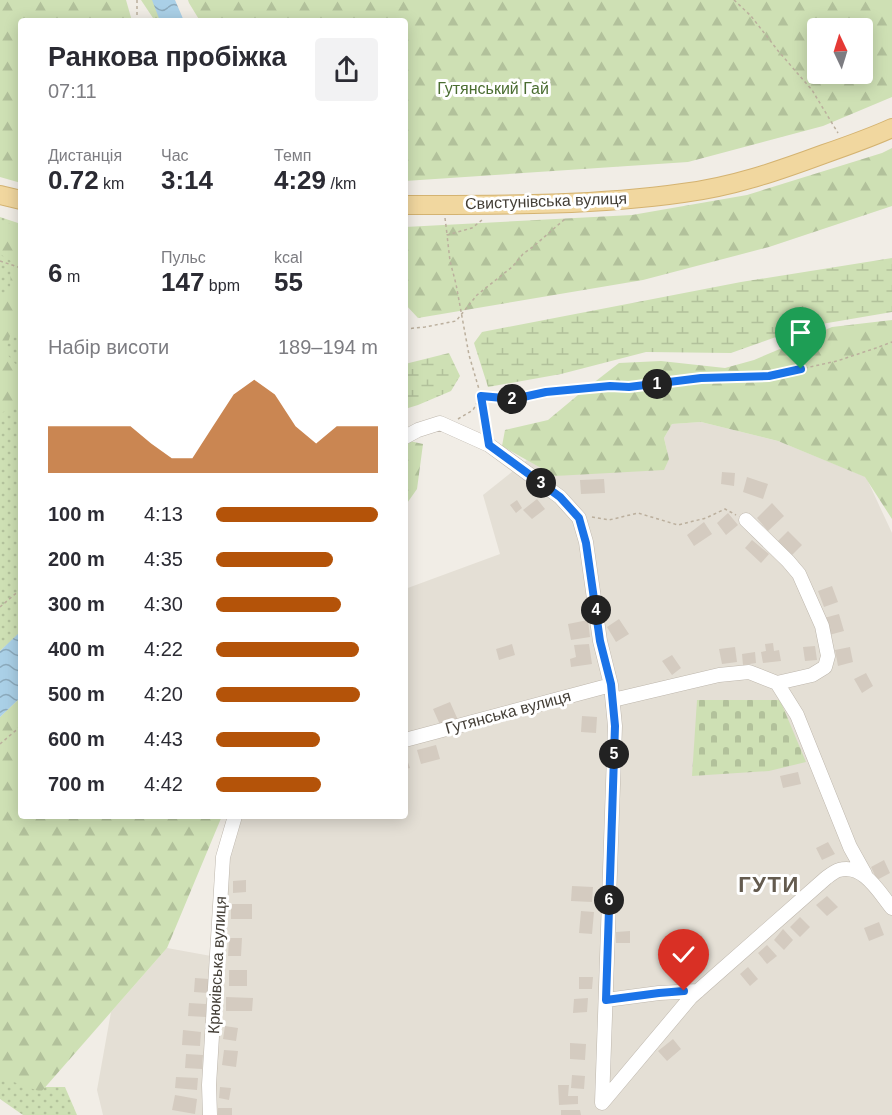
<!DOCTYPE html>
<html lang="uk">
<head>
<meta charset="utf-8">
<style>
	:root { --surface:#fff; --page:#f2f2f3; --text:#2b2b33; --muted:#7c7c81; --accent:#b45309 }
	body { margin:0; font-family:Arial,sans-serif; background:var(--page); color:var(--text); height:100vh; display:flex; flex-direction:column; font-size:22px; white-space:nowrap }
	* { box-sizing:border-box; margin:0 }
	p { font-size:20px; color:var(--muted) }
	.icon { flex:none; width:33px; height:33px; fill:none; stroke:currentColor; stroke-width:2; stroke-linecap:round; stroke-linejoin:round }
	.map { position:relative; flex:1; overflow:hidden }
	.side { position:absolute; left:18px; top:18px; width:390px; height:801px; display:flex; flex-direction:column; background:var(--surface); border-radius:6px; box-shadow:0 3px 15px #0003 }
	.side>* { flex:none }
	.needle { width:39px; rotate:356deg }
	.buttons { position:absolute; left:807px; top:18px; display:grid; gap:12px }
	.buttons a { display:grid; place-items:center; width:66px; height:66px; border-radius:6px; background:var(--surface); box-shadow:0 3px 15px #0003; font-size:30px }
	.pin { position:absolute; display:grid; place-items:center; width:51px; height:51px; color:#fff; margin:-62px -26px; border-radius:50% 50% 50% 0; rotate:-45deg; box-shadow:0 0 6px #0007 }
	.pin .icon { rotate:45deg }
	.km { position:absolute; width:30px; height:30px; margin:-15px; border-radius:50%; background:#222; color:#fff; font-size:16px; line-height:30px; text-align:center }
	.round { display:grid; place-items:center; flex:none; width:63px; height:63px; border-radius:6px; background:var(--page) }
	.overview { display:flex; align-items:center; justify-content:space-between; height:102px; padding:0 30px }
	h1 { font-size:27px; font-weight:600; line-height:45px }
	.figures { display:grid; grid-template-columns:repeat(3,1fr); gap:9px; height:102px; padding:6px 30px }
	.figures div { display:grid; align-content:center }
	.figures b { font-size:26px; font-weight:600 }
	.figures small { font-size:16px; font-weight:400 }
	.figures p { font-size:16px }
	.chart { height:168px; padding:12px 30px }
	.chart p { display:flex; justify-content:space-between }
	.chart svg { width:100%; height:108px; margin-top:6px; fill:var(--accent); opacity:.7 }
	ul { padding:0 30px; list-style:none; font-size:20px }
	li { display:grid; grid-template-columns:96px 72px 1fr; align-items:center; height:45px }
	li i { height:15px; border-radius:8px; background:var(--accent) }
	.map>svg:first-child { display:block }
	.residential { fill:#e4dfd5 }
	.grass { fill:url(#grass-dots) }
	.forest { fill:url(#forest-firs); fill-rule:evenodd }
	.wetland { fill:url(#wetland-marsh) }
	.cemetery { fill:url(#cemetery-stones) }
	.water { fill:url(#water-waves) }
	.building { fill:#d4cbc0 }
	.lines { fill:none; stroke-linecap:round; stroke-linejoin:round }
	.minor-casing { stroke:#beb7ad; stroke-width:15 }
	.major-casing { stroke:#d4b371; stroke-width:20 }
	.path { stroke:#bbaf9d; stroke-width:1.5; stroke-dasharray:3 3; stroke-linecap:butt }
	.minor { stroke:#fff; stroke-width:14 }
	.major { stroke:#f1d79f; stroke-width:18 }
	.route-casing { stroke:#fff; stroke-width:12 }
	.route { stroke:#1a73e8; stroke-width:8 }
	.labels { text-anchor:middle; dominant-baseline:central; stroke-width:6; stroke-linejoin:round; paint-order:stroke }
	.park-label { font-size:16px; fill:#4a6d31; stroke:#fff }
	.street-label { font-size:16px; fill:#433e36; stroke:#fff }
	.district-label { font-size:22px; font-weight:bold; letter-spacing:1.5px; fill:#645b4f; stroke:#fff }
</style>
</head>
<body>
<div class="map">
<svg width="892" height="1115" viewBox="0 0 892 1115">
	<defs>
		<pattern id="grass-dots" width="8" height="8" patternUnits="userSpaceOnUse" patternTransform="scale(1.5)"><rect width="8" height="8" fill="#cee0b4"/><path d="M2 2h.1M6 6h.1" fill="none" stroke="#b2c19b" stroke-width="1.8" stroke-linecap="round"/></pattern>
		<pattern id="forest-firs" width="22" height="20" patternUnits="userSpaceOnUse" patternTransform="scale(1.5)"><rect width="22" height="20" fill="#cee0b4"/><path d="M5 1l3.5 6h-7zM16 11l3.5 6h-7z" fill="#b2c19b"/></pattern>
		<pattern id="wetland-marsh" width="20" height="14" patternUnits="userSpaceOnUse" patternTransform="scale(1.5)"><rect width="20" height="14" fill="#cee0b4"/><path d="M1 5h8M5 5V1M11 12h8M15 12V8" fill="none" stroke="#b2c19b"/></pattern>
		<pattern id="cemetery-stones" width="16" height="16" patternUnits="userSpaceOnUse" patternTransform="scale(1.5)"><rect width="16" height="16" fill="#cee0b4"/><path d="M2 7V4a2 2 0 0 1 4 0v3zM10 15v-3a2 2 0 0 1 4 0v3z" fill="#b2c19b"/></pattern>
		<pattern id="water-waves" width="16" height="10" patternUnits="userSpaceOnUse" patternTransform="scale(1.5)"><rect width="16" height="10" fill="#aad0e7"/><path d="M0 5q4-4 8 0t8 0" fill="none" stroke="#8caabc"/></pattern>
	</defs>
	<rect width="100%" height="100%" fill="#f1ede6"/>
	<path class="residential" d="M701 422 778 441 866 477 892 533V1115H103L97 1090 111 1012 167 948 222 958 229 861 242 816H405V589L500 554 483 495 527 460 555 476 669 459 664 438 672 424Z"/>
	<path class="grass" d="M0 217 21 224V632L0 651Z
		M0 1074 46 1087H65L77 1115H23L0 1099Z"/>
	<path class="forest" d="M0 0H126L132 21H21V183L0 177Z
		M141 0H154L168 21H155Z
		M188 0H892V97L823 126 688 162 405 181V21H200L189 3ZM818 28H862V74H818Z
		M892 148V206L769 247 643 280 418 318 405 304V227L632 215 747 195 882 153Z
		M0 222 21 226V333H11L5 352 21 370V406L0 413V297L10 294 11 261 0 254Z
		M892 320V519L865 477 778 441 701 422 672 424 664 438 669 459 664 470 555 476 502 446 505 430 548 420 578 395 619 363 661 361 725 368 754 360 832 327Z
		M405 440 423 444 417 489 405 506Z
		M21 697V816H222L167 948 41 1092 0 1077V717Z"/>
	<path class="wetland" d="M892 258V312L804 327 731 353 646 352 561 374 488 387 474 343 482 332 741 282Z
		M449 353 460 376 451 391 418 405 405 409V364Z"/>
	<path class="cemetery" d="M697 700H780L806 762 769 771 692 776Z"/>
	<path class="water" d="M152 0H175L184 21H160Z
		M21 631V697L0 717V651Z"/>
	<path class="building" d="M722 472 735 473 734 486 721 484Z
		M747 477 768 484 763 499 743 492Z
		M604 479 605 493 581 494 580 480Z
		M537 499 545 509 532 519 523 510Z
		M517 500 522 508 516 513 510 505Z
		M772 503 784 516 768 531 757 518Z
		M728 513 738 525 726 535 717 523Z
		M704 522 712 534 694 546 687 535Z
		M788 531 802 545 791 556 777 542Z
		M752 540 769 554 761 563 745 548Z
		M832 586 838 602 824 607 818 591Z
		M839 614 844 631 829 635 824 618Z
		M619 619 629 634 616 642 607 627Z
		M588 620 590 637 571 640 568 624Z
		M773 643 774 651 779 650 781 661 763 663 761 652 766 651 765 644Z
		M512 644 515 655 499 660 496 649Z
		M589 644 592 664 571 667 570 659 576 657 574 645Z
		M815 646 817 660 805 661 803 647Z
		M735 647 737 662 722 664 719 649Z
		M850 647 853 662 838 666 835 650Z
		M755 652 756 663 743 665 742 654Z
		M672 655 681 668 672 675 662 661Z
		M866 673 873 686 862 693 854 679Z
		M450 702 458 720 441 727 433 709Z
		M582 716 597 717 596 733 581 732Z
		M436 745 440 759 421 764 417 750Z
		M405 754 410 768 405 769Z
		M798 772 801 784 783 788 780 776Z
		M828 842 835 854 822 860 816 848Z
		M884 860 890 873 877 880 871 867Z
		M246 880V892L233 893V881Z
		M572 886 593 887 592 902 571 901Z
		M827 896 838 907 827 916 816 905Z
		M231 904H252V919H231Z
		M581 911 594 912 592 934 579 933Z
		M800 917 810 927 800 937 790 927Z
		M879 922 884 935 869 941 864 928Z
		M783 929 793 940 784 950 774 940Z
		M630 931V943H616V932Z
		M229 938H242L241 956H228Z
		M767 945 777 956 767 964 758 953Z
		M748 967 758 979 750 986 740 974Z
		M229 970H247V986H229Z
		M579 977H593L592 989H579Z
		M195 978 209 979 208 993 194 992Z
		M226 997 253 998 252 1011H226Z
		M588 998 587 1012 573 1013 574 999Z
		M189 1003 206 1004V1017L188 1016Z
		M225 1026 238 1028 236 1041 223 1039Z
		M183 1030 201 1032 200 1046 182 1045Z
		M673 1039 681 1049 667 1061 658 1051Z
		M570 1043 586 1044 585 1060 570 1059Z
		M224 1050 238 1051 236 1067 222 1065Z
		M186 1054 203 1055 202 1069 185 1068Z
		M572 1075 585 1076 584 1089 571 1088Z
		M176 1077 198 1078 197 1090 175 1088Z
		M558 1085H569L568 1096H578V1104L559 1105Z
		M220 1087 231 1088 229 1100 219 1098Z
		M175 1095 197 1099 195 1114 172 1110Z
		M218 1108H232V1115H218Z
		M561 1110H580L581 1115H561Z"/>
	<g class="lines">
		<defs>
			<path id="minor" d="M405 437 418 430 440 423 489 445 560 497 579 518 586 542 600 641 611 685 615 726 602 1103 691 997 826 878C830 875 835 871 839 870 863 863 879 892 892 908
				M746 520 788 561 799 574 822 626 828 656 825 667 812 675 777 683
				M613 700 719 675 749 672 777 683 797 715 850 847 865 874
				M405 740 611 685
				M606 1000 659 993 698 991
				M210 1115 209 1085 223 857 235 816"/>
			<path id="major" d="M0 195 21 200
				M405 205C498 205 591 206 683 193 732 187 778 171 824 154 847 146 870 138 892 128"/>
		</defs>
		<use href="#minor" class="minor-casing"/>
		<use href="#major" class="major-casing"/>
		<path class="path" d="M734 0 751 16 779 52 812 90 838 133
			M137 21V0
			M445 218 447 234
			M482 220 472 228 447 235 450 261 456 284 469 355 481 396 487 430
			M0 261 21 268
			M405 329 425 327 456 321 477 295 512 267 523 254 534 246 566 218
			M458 419 473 410 481 396 514 399 546 392 610 385 629 387 701 378 769 376 837 361 876 348 892 342
			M592 517 609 520 638 513 678 525 706 518 725 509 736 515
			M0 607 21 589
			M0 744 21 726"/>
		<use href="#minor" class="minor"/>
		<use href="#major" class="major"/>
	</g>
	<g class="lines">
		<defs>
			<path id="route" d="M684 991 659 993 606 1000 615 726 611 684 600 641 586 543 579 518 560 497 489 445 481 396 514 399 546 392 610 386 629 387 701 378 769 376 801 369"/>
		</defs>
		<use href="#route" class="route-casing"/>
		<use href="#route" class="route"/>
	</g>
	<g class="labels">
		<g class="park-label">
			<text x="493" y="88">Гутянський Гай</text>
		</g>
		<g class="street-label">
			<text transform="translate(546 201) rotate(-2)">Свистунівська вулиця</text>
			<text transform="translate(508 712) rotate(-15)">Гутянська вулиця</text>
			<text transform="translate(217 965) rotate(-87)">Крюківська вулиця</text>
		</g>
		<g class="district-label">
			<text x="769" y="884">ГУТИ</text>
		</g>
	</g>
</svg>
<div class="buttons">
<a><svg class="needle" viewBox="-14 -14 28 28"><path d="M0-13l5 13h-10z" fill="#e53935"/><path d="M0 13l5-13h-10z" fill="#7c7c81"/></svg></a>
</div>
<div class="pin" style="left:801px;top:369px;background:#1e9e55"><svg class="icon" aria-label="arrive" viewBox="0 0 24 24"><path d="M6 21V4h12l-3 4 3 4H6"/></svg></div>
<div class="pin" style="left:684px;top:991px;background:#d93025"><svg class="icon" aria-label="check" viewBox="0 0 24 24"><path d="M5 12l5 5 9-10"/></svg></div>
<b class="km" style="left:657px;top:384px">1</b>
<b class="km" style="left:512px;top:399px">2</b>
<b class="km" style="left:541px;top:483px">3</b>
<b class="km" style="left:596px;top:610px">4</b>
<b class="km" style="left:614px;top:754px">5</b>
<b class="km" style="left:609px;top:900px">6</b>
<section class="side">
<div class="overview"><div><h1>Ранкова пробіжка</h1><p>07:11</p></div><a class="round"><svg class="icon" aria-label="share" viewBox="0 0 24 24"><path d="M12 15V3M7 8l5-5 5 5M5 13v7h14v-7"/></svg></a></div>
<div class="figures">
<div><p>Дистанція</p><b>0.72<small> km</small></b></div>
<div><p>Час</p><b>3:14</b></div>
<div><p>Темп</p><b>4:29<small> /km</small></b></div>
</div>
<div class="figures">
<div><b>6<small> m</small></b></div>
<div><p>Пульс</p><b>147<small> bpm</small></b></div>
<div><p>kcal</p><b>55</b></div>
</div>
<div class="chart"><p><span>Набір висоти</span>189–194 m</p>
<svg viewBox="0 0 160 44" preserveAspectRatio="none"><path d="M0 44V25L10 25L20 25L30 25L40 25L50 32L60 38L70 38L80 25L90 12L100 6L110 12L120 25L130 32L140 25L150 25L160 25V44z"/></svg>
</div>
<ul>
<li><b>100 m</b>4:13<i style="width:100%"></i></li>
<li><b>200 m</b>4:35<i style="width:72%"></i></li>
<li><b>300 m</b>4:30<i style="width:77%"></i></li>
<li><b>400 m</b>4:22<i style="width:88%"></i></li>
<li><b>500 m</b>4:20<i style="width:89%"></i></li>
<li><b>600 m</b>4:43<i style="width:64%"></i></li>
<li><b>700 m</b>4:42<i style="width:65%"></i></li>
</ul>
</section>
</div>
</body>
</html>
